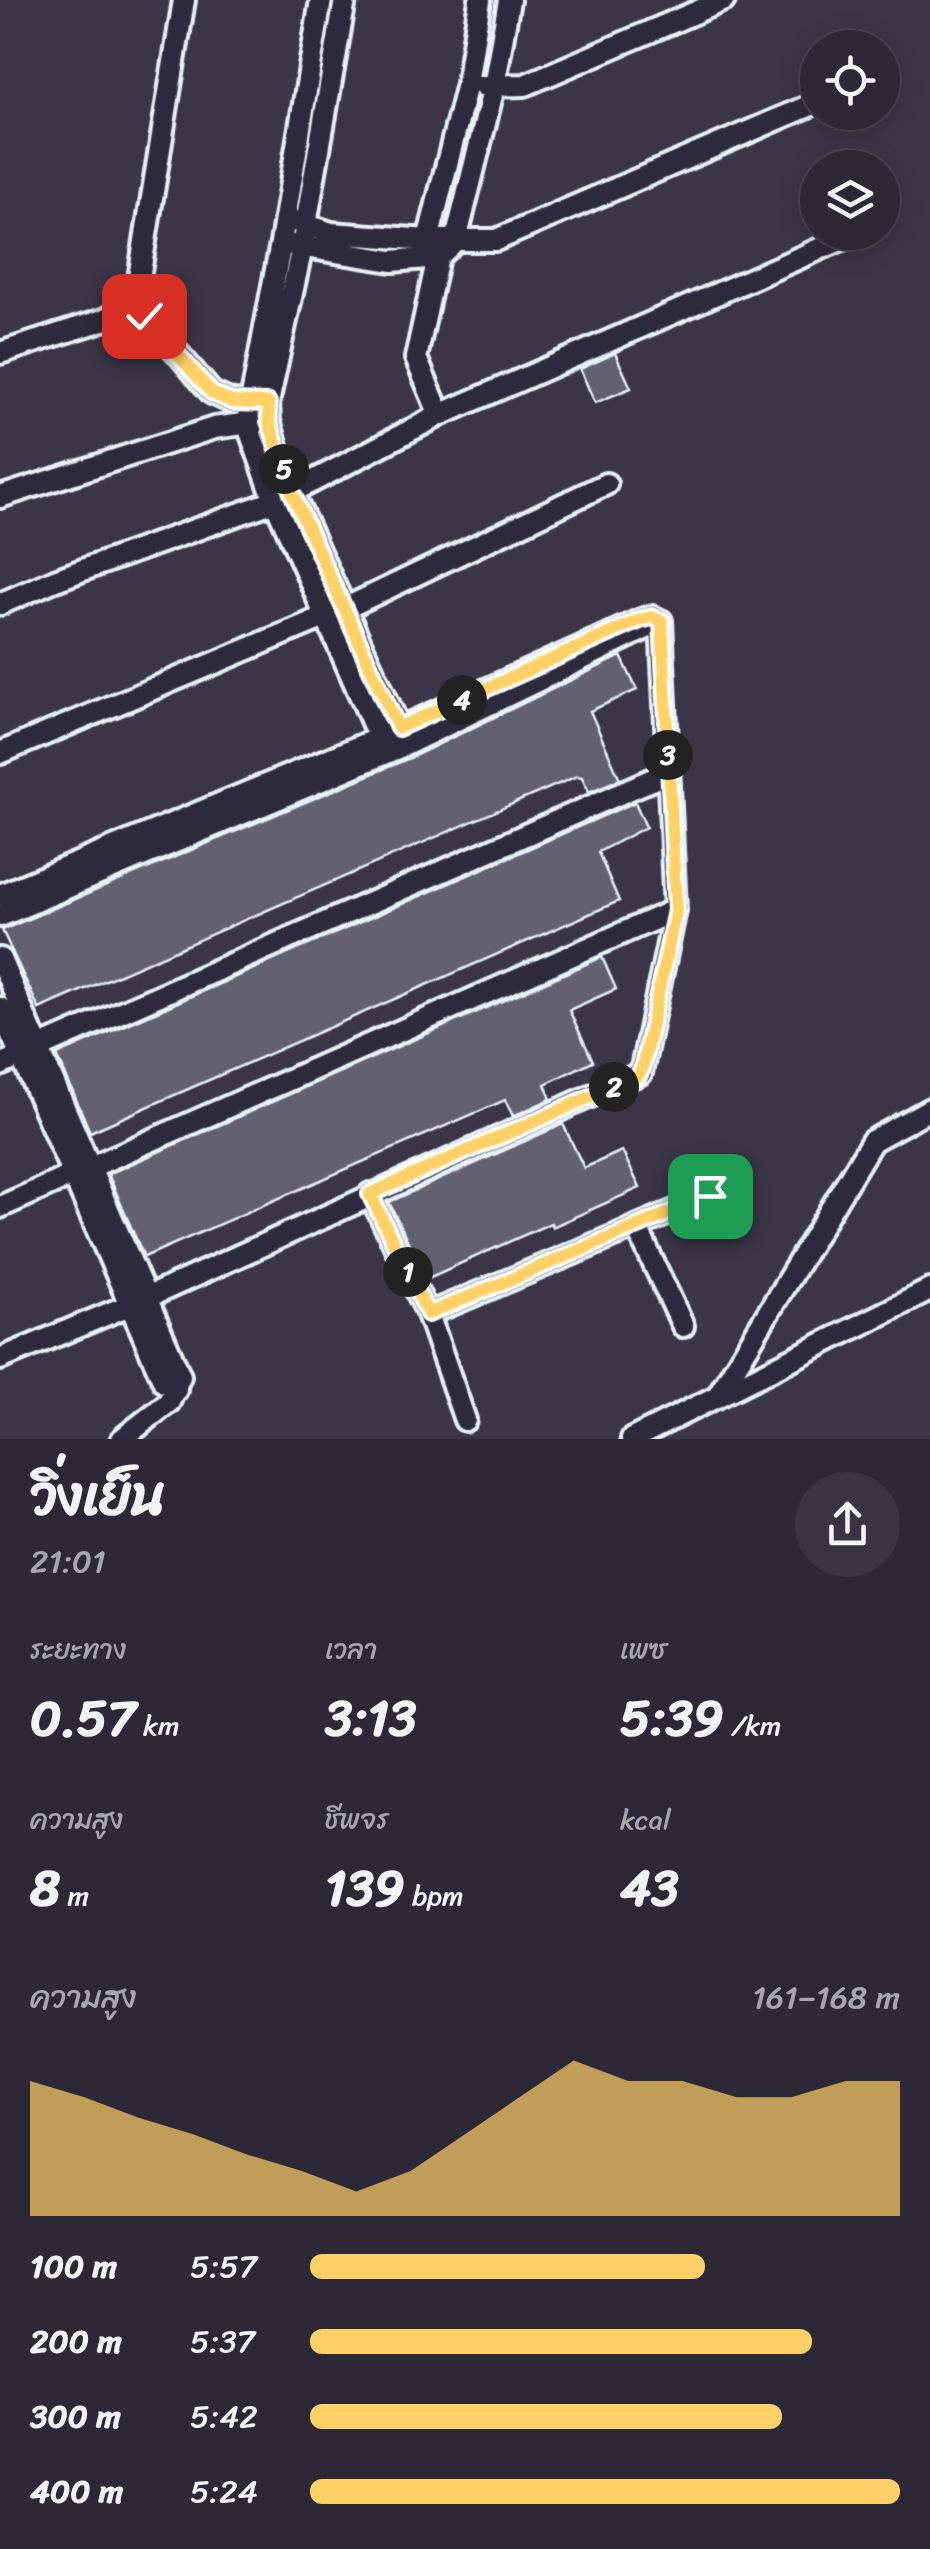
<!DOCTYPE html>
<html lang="th">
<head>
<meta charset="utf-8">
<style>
	:root { --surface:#2c2836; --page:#383442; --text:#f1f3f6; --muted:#a6a6ad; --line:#484451; --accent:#ffd166 }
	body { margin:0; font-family:Sriracha,"Playpen Sans Thai",sans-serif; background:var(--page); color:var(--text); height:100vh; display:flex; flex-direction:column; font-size:38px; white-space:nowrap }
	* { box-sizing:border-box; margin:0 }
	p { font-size:32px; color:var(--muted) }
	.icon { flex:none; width:55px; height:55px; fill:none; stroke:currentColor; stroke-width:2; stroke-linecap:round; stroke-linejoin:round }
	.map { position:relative; height:1439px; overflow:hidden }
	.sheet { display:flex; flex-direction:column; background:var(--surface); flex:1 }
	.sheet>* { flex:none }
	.buttons { position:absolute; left:800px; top:30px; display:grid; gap:20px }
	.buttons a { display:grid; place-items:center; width:100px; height:100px; border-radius:50%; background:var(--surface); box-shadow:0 5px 25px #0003,0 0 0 2px var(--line); font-size:50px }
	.pin { position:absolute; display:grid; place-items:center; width:85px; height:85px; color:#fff; margin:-42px; border-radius:20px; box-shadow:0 5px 15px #0006 }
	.km { position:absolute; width:50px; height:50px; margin:-25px; border-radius:50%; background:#222; color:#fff; font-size:28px; line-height:50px; text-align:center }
	.round { display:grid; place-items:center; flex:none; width:105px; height:105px; border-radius:52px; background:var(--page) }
	.summary { display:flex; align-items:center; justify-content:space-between; height:170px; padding:0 30px }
	h1 { font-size:55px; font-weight:700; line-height:75px }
	.figures { display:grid; grid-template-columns:repeat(3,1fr); gap:15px; height:170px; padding:10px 30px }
	.figures div { display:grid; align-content:center }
	.figures b { font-size:50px; font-weight:700 }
	.figures small { font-size:28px; font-weight:400 }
	.figures p { font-size:28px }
	.chart { height:280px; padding:20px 30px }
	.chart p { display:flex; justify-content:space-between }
	.chart svg { width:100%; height:180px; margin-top:10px; fill:var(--accent); opacity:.7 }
	ul { padding:0 30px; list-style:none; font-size:32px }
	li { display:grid; grid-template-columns:160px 120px 1fr; align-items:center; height:75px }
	li i { height:25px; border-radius:12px; background:var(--accent) }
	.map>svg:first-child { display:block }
	.building { fill:#636171; stroke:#e8f1f8; stroke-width:2.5 }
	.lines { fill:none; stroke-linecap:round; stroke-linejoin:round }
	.street-casing { stroke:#e8f1f8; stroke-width:28 }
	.street { stroke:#2f2a3d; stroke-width:20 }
	.route-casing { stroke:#fff; stroke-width:20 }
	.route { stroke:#ffd166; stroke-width:12 }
</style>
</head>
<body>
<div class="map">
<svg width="930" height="1439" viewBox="0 0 930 1439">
	<rect width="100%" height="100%" fill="#3a3648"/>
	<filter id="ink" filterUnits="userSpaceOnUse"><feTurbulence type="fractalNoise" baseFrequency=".01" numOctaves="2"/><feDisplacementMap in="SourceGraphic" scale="20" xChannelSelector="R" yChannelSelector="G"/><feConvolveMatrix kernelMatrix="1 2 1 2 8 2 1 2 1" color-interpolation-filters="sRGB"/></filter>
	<g filter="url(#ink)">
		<path class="building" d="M615 353 631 388 595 403 580 369Z
			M621 656 637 690 590 711 620 779 589 792 582 777 577 776 39 1009 2 930 412 757Z
			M635 802 646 827 598 852 619 901 90 1132 57 1055Z
			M602 957 616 989 569 1010 593 1061 545 1084 551 1099 513 1116 505 1100 144 1257 108 1174Z
			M563 1124 584 1168 622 1151 640 1188 552 1227 551 1223 426 1279 389 1202Z"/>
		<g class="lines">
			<defs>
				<path id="street" d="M184 0 135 303 212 393 232 402 261 403
					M321 0 281 243 247 423 275 501 383 747
					M345 0 302 247 268 403 269 421 292 493 404 738
					M483 86 525 85 724 0
					M295 221 331 233 428 240 467 84 480 0
					M428 240H496L818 102
					M292 245 392 261 438 257 456 240 494 87 509 0
					M432 246 438 257 416 358 440 415
					M0 353 103 320 135 303
					M0 497 214 428 257 422
					M0 604 55 580 275 501 440 415 856 233
					M0 753 346 608 606 484
					M0 895 379 738 641 620 652 617 661 621 407 744 0 916
					M0 959 180 1376 169 1402 122 1439
					M0 1008 164 1382 176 1390
					M0 1065 669 772
					M370 1194 428 1314 465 1420
					M0 1207 675 910
					M637 1228 683 1326
					M428 1314 710 1196
					M0 1359 146 1298 641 1073 675 910 661 621
					M717 1397 872 1141 930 1109
					M632 1439 930 1290"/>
			</defs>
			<use href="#street" class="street-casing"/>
			<use href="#street" class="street"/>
		</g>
	</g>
	<g class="lines" filter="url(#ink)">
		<defs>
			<path id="route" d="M144 316 212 393 232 402 268 403 269 421 292 493 398 728 640 620 652 617 662 621 676 910 642 1069 638 1076 370 1194 428 1314 710 1196"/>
		</defs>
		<use href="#route" class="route-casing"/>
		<use href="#route" class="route"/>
	</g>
</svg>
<div class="buttons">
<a><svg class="icon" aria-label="locate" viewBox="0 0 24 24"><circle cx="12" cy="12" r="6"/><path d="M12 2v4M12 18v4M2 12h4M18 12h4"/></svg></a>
<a><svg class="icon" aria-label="layers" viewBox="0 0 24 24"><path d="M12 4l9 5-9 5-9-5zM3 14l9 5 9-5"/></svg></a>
</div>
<div class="pin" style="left:710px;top:1196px;background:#1e9e55"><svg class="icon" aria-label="arrive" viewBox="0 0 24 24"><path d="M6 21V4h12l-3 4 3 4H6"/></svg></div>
<div class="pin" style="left:144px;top:316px;background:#d93025"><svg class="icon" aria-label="check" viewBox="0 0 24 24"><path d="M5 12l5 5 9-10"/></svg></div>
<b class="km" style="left:408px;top:1272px">1</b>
<b class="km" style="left:614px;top:1087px">2</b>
<b class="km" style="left:668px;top:755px">3</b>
<b class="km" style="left:462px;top:700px">4</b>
<b class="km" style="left:284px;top:469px">5</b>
</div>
<section class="sheet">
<div class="summary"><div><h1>วิ่งเย็น</h1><p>21:01</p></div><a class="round"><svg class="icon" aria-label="share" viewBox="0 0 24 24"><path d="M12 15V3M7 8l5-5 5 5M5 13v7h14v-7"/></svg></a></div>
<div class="figures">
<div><p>ระยะทาง</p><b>0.57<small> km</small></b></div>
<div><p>เวลา</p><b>3:13</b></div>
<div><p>เพซ</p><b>5:39<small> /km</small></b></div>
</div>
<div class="figures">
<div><p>ความสูง</p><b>8<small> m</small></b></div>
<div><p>ชีพจร</p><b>139<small> bpm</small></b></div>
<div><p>kcal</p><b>43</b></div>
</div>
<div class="chart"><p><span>ความสูง</span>161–168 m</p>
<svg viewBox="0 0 160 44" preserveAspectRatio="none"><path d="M0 44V11L10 15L20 20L30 24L40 29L50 33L60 38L70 33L80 24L90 15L100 6L110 11L120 11L130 15L140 15L150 11L160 11V44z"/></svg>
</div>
<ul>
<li><b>100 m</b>5:57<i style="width:67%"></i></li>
<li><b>200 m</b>5:37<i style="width:85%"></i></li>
<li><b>300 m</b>5:42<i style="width:80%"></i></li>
<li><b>400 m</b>5:24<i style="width:100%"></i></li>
</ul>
</section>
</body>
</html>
